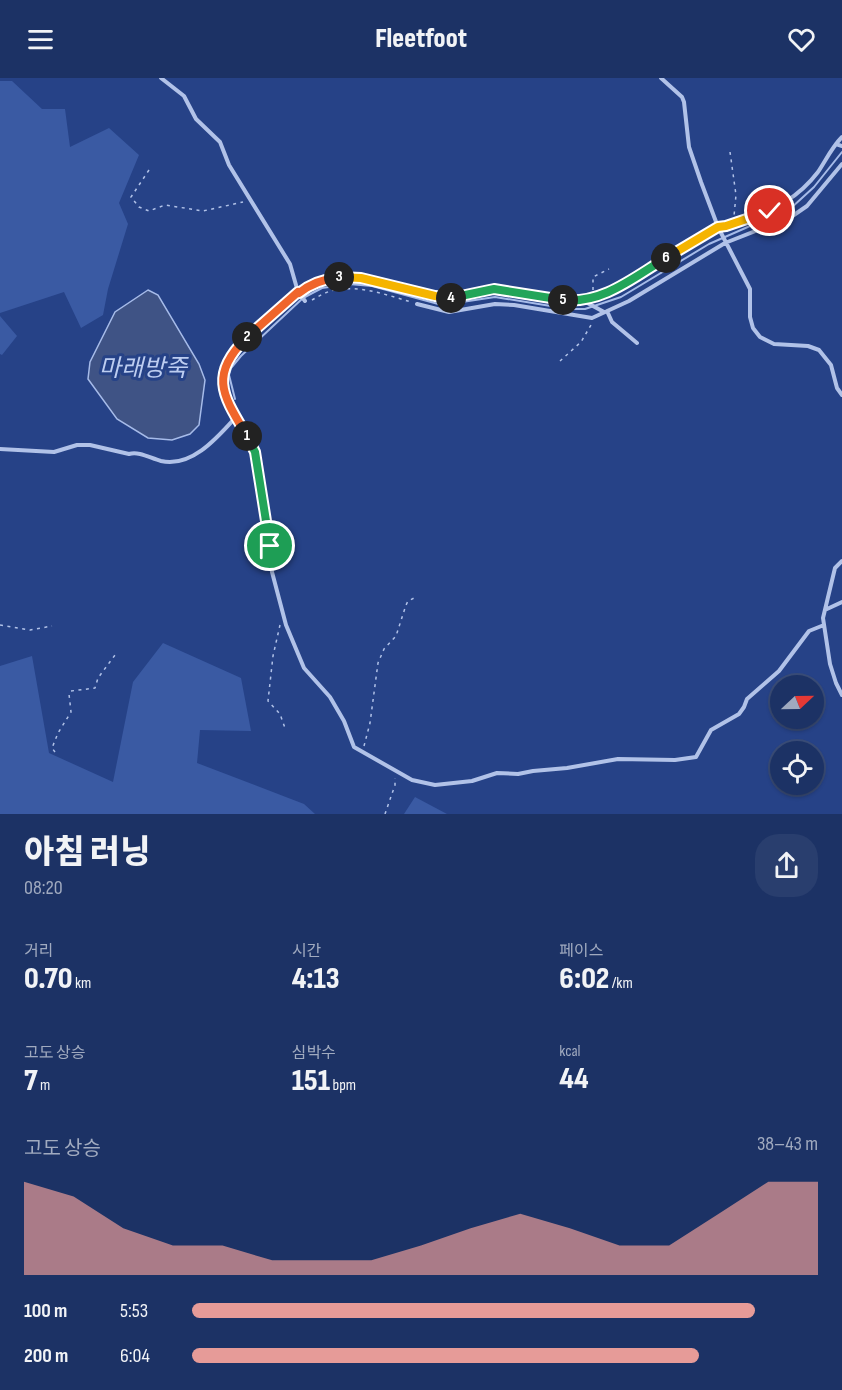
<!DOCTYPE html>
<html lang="ko">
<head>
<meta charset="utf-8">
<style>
	:root { --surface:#1c3265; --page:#293e6e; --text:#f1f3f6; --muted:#a0aabf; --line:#3a4d79; --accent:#e69b98 }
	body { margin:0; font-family:"Sofia Sans Condensed","Noto Sans KR",sans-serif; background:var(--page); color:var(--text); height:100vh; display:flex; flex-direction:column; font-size:22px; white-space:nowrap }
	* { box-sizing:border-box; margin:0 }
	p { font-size:20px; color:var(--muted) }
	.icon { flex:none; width:33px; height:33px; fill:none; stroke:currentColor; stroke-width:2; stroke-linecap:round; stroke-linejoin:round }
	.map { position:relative; height:736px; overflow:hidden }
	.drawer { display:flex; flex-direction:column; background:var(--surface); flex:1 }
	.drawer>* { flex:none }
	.needle { width:39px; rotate:68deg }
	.tools { position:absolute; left:770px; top:597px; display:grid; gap:12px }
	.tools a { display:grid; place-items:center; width:54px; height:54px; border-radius:50%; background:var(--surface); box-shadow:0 2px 4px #0004,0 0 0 2px var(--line); font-size:30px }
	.pin { position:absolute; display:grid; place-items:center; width:51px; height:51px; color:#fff; margin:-26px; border:3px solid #fff; border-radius:50%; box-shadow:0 2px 6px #0007 }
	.km { position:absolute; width:30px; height:30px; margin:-15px; border-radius:50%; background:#222; color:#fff; font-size:16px; line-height:30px; text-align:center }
	.round { display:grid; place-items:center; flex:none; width:63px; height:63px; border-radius:24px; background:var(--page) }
	.overview { display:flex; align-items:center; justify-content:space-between; height:102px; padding:0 24px }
	h1 { font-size:33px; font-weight:800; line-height:45px }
	.metrics { display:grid; grid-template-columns:repeat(3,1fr); gap:9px; height:102px; padding:6px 24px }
	.metrics div { display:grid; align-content:center }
	.metrics b { font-size:30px; font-weight:800 }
	.metrics small { font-size:16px; font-weight:400 }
	.metrics p { font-size:16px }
	.chart { height:168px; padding:12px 24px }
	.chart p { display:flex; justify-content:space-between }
	.chart svg { width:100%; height:108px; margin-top:6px; fill:var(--accent); opacity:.7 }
	ul { padding:0 24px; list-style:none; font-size:20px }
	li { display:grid; grid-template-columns:96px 72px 1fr; align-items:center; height:45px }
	li i { height:15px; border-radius:8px; background:var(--accent) }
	header { display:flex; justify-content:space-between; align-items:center; height:78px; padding:0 24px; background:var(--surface); font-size:27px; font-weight:800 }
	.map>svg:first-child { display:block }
	.green { fill:#3a5aa3 }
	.water { fill:#3f5385; stroke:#a6bbe9; stroke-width:1.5 }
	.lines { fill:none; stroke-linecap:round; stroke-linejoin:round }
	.stream { stroke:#a6bbe9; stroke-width:2 }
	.path { stroke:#b1c2e8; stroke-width:1.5; stroke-dasharray:3 4.5; stroke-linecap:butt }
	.lane { stroke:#b1c2e8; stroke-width:4 }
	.split-1-casing { stroke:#fff; stroke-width:12 }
	.split-2-casing { stroke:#fff; stroke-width:12 }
	.split-3-casing { stroke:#fff; stroke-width:12 }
	.split-4-casing { stroke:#fff; stroke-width:12 }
	.split-5-casing { stroke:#fff; stroke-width:12 }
	.split-6-casing { stroke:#fff; stroke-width:12 }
	.split-7-casing { stroke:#fff; stroke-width:12 }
	.split-1 { stroke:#22a559; stroke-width:8 }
	.split-2 { stroke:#f0652b; stroke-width:8 }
	.split-3 { stroke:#f0652b; stroke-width:8 }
	.split-4 { stroke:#f5b400; stroke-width:8 }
	.split-5 { stroke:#22a559; stroke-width:8 }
	.split-6 { stroke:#22a559; stroke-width:8 }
	.split-7 { stroke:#f5b400; stroke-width:8 }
	.labels { text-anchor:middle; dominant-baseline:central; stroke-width:6; stroke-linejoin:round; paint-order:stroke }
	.water-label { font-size:24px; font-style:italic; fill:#bdcdf0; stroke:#264287 }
</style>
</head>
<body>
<header><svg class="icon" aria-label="menu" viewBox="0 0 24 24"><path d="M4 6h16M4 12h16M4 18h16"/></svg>Fleetfoot<svg class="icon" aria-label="heart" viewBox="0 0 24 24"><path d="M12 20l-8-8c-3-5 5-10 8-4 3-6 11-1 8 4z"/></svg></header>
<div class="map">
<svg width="842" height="736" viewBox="0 0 842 736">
	<rect width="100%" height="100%" fill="#264287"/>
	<path class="green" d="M0 3H12L42 31H65L70 69 109 50 139 77 119 125 128 146 108 211 103 237 81 250 64 214 0 235Z
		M0 238 17 258 2 277 0 276Z
		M163 565 241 600 251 653 200 652 197 685 304 726 315 736H0V588L32 578 49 675 113 704 133 604Z
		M415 719 447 736H404Z"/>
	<path class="water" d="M148 212 158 217 199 286 205 302 199 347 190 356 172 362 148 360 117 341 88 301 90 284 115 234Z"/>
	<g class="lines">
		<path class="stream" d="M235 321 229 297 231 290 241 278 303 220 322 210 349 206 372 208 442 227 495 219 569 231H585L621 219 709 166 791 130 814 109 842 74"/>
		<path class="path" d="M730 74 736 117 734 138
			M149 92 131 119 139 129 149 133 165 127 203 133 243 124
			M593 212V199L609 191
			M312 222C319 218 326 214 334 212 360 207 387 217 411 224
			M560 283 581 264 591 247
			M0 547 30 552 52 548
			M280 547 273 578 268 623 280 636 285 650
			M71 613 95 610 98 600 115 577
			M364 668 370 645 378 585 384 571 396 558 406 527 408 523 416 519
			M55 674 52 670 58 655 71 634 69 616
			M385 736 395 707V700"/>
		<path class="lane" d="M161 0 184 18 196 41 220 64 229 87 290 186 298 214
			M661 0 682 19 684 24 689 69 701 104 718 149 750 211V239L753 250 760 259 774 266 808 268 819 272 831 287 837 310 842 317
			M836 66 842 68
			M299 215 305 223
			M582 222 604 234
			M417 226 449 234 495 226 514 227 592 240 629 223 725 165 791 139 807 128 842 86
			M607 233 612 244 637 265
			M0 371 54 374 77 367H90L129 376C139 373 150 380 161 383 191 390 217 360 235 340
			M842 483 835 490 823 540 830 586 836 605 842 617
			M827 531 842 524
			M824 547 809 553 779 593 747 621 744 629 739 636 711 652 696 679 675 682 618 681 567 690 533 693 518 696 497 695 472 703 435 707 412 702 354 669 344 643 330 619 304 590 286 547 272 494 268 447 255 374 224 320 223 294 231 275 238 267 298 214 299 215 306 209 318 204 348 199 377 203 444 220 494 211 575 223 611 214 718 149C727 148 735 144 744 141 775 132 798 120 818 94 826 82 832 69 842 59"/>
	</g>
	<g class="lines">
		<defs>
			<path id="split-1" d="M247 358 255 374 270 468"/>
			<path id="split-2" d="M247 358C222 316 209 298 247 259"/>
			<path id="split-3" d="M247 259 298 214 299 215C310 206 324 201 339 199"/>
			<path id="split-4" d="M339 199 361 200 435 218 451 220"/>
			<path id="split-5" d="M451 220 494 211 563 222"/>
			<path id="split-6" d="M563 222C603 226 634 199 666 180"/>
			<path id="split-7" d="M666 180 718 149 726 148 770 133"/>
		</defs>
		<use href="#split-1" class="split-1-casing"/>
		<use href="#split-2" class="split-2-casing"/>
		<use href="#split-3" class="split-3-casing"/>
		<use href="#split-4" class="split-4-casing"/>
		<use href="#split-5" class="split-5-casing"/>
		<use href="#split-6" class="split-6-casing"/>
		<use href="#split-7" class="split-7-casing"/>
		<use href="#split-1" class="split-1"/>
		<use href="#split-2" class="split-2"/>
		<use href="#split-3" class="split-3"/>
		<use href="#split-4" class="split-4"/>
		<use href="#split-5" class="split-5"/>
		<use href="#split-6" class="split-6"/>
		<use href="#split-7" class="split-7"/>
	</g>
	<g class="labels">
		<g class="water-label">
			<text x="143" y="290">마래방죽</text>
		</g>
	</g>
</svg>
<div class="tools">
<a><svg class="needle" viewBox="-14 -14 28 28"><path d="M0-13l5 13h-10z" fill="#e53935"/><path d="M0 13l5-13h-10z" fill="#a0aabf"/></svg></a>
<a><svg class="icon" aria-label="locate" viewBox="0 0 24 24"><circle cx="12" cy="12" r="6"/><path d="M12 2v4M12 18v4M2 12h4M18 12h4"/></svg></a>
</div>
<div class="pin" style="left:270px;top:468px;background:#1e9e55"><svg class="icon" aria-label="arrive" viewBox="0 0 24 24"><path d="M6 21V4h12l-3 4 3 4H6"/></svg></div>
<div class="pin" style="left:770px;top:133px;background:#d93025"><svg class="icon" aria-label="check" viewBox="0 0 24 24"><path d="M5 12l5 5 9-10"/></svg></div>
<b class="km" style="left:247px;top:358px">1</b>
<b class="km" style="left:247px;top:259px">2</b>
<b class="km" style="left:339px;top:199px">3</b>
<b class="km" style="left:451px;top:220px">4</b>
<b class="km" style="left:563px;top:222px">5</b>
<b class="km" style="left:666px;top:180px">6</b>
</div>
<section class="drawer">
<div class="overview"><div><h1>아침 러닝</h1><p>08:20</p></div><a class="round"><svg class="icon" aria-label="share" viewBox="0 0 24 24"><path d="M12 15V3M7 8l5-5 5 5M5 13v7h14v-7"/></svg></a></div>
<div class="metrics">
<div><p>거리</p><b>0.70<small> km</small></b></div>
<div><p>시간</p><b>4:13</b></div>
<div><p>페이스</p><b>6:02<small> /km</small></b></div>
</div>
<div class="metrics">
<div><p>고도 상승</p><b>7<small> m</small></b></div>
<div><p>심박수</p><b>151<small> bpm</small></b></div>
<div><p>kcal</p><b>44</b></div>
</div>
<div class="chart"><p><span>고도 상승</span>38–43 m</p>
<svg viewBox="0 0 160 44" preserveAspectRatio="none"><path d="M0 44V6L10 12L20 25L30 32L40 32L50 38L60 38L70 38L80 32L90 25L100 19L110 25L120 32L130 32L140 19L150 6L160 6V44z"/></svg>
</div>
<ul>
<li><b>100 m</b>5:53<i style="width:90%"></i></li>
<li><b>200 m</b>6:04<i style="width:81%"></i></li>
</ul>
</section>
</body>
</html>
